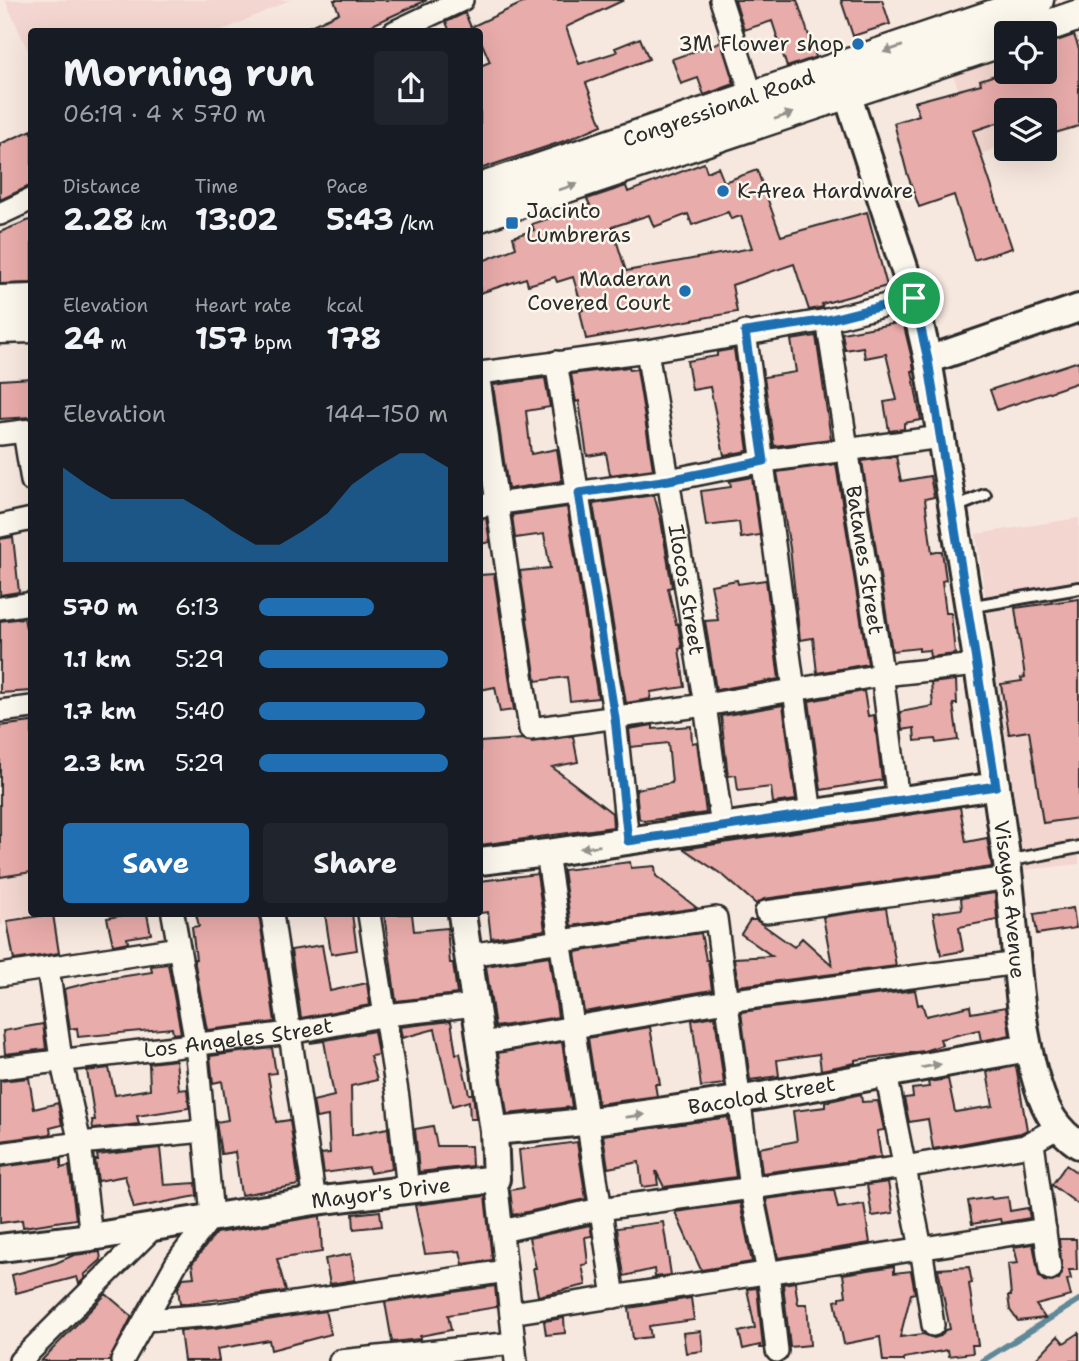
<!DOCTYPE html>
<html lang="en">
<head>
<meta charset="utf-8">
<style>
	:root { --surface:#171b24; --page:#20242c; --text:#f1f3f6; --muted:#9ea1a6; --accent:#1f6fb2 }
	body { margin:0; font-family:"Shantell Sans",sans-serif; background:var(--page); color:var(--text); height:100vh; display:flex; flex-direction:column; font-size:26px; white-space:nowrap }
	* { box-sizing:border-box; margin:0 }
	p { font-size:23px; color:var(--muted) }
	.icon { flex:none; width:38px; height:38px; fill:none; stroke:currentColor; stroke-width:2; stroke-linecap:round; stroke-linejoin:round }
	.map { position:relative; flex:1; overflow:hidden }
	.side { position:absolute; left:28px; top:28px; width:455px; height:889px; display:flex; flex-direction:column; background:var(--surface); border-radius:7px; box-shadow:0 7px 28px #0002 }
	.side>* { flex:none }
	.fabs { position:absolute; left:994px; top:21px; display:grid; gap:14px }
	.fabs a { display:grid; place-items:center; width:63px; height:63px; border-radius:7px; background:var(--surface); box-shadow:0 7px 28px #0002; font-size:35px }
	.pin { position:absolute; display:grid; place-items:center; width:60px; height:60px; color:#fff; margin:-30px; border:4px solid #fff; border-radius:50%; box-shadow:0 2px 7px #0007 }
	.round { display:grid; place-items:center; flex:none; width:74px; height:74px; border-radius:7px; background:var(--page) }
	.summary { display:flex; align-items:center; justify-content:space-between; height:119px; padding:0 35px }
	h1 { font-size:38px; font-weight:700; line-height:52px }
	.figures { display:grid; grid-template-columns:repeat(3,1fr); gap:10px; height:119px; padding:7px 35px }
	.figures div { display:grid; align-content:center }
	.figures b { font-size:30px; font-weight:700 }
	.figures small { font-size:19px; font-weight:400 }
	.figures p { font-size:19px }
	.chart { height:196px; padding:14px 35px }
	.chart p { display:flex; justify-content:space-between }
	.chart svg { width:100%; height:126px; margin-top:7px; fill:var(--accent); opacity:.7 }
	.primary-button { display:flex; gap:14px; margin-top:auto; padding:14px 35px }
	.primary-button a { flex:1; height:80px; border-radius:7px; background:var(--accent); color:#fff; font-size:28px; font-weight:700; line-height:80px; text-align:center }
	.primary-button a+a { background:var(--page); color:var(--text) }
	ul { padding:0 35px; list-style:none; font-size:23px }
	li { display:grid; grid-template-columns:112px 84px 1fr; align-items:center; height:52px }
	li i { height:18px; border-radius:9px; background:var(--accent) }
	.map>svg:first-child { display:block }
	.built { fill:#f2d6cf }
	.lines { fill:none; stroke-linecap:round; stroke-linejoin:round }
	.stream { stroke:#5f8899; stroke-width:6 }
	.building { fill:#e8acaa; stroke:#2b2b2b; stroke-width:2; fill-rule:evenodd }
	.service-casing { stroke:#2b2b2b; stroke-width:16 }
	.minor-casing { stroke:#2b2b2b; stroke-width:26 }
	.tertiary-casing { stroke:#2b2b2b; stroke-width:32 }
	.secondary-casing { stroke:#2b2b2b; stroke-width:35 }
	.service { stroke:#fbf7ec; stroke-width:10 }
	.minor { stroke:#fbf7ec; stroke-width:21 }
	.tertiary { stroke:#fbf7ec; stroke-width:26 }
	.secondary { stroke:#fbf7ec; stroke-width:30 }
	.oneway { fill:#93918c }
	.route-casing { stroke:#fff; stroke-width:14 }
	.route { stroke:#1f6fb2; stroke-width:9 }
	.poi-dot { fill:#1f6fb2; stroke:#fbf7ec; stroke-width:2.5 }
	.labels { text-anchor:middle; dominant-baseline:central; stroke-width:5; stroke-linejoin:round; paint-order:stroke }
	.poi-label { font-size:21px; fill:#2b2b2b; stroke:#fbf7ec; text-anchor:end }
	.street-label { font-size:21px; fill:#2b2b2b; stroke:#fbf7ec }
</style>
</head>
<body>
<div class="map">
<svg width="1079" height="1361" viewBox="0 0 1079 1361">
	<rect width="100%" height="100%" fill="#f7e8df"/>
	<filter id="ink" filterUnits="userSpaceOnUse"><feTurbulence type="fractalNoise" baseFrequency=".0143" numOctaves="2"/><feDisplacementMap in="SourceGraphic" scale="14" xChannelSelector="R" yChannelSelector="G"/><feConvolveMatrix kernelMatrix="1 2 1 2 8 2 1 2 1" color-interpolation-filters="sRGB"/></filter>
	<g filter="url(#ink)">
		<path class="built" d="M5 0H290L221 31 32 32 31 57Z
			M1006 57V72H1030L1043 110H1006V145L980 154 953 74Z
			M1079 518V864L1025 870 976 534Z
			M31 716 32 914H37L3 920V925H0V720Z"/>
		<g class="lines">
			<path class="stream" d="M982 1361 1079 1300"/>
		</g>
		<path class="building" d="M334 0H427L357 32H297L339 13Z
			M529 0H624L566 27 579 64 617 52 615 48 640 38 649 59 586 83 602 125 567 140 480 169V66L490 62 480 39V32H476L473 26Z
			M735 0H797L816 57 787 67 772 21 744 30Z
			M841 0H882L890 24 853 36Z
			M465 13 473 32H450L446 22Z
			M1074 35 1079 49V126L1055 133 1047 110H1006V120L973 131 1012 248 974 260 954 195 919 207 907 173 894 123 919 115 914 102 981 84 980 80 1004 72H1045V45Z
			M721 42 734 84 704 95 698 78 681 84 672 59Z
			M32 130V185L0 200V144Z
			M704 163 707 172 718 167 724 182 757 170 781 236 867 212 887 286 822 304 823 307 809 310 794 264 732 285 737 312 586 339 580 311 583 310 573 277 557 282 555 277 528 285 526 278 480 293V262L516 248 513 237 534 230 532 224 590 205 587 199 626 186 628 192ZM728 212 731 219 741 216 752 248 626 271 612 227 649 215 654 227 688 214 692 225Z
			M32 219V283L0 284V232Z
			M903 322 913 363 914 371H912L921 420 904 423V429L889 431 884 402 897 400 886 354 865 358 863 347 845 350 842 333Z
			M816 336 831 439 774 446 764 377 796 372 791 340Z
			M734 349 748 451 724 455 710 387 692 390 687 361 717 356V352Z
			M1079 361V382L997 410 990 390Z
			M629 367 630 370 637 369 653 469 610 475 606 453 587 456 579 401 576 402 571 374Z
			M32 378V417L0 419V380Z
			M545 378 550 407 526 411 531 454 557 449 562 481 508 489 493 385Z
			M896 456 901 481 930 476 934 497 925 499 932 553 942 551 946 580 942 581 946 613H951L955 654 930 657 929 650 919 651V648L892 651 862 461Z
			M836 464 868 664 817 673 813 638 800 640 790 548 777 472Z
			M752 477 760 535 741 538 739 522 706 526 701 491 731 487 730 481Z
			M654 495 661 520 672 587 668 588 676 624H678L682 648 679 649 685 687 651 692 650 699 626 703 593 504Z
			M567 507 598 698 570 701 567 677 536 681 520 571 550 568 544 534 515 538 512 515Z
			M486 518 490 542 480 544V519Z
			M13 537 19 592 0 595V539Z
			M494 574 514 710 500 712 495 687 480 690V575Z
			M737 580 738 584 766 580 779 679 716 690 705 621 718 620 711 585Z
			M1079 599V818L1043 823 1029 731 1009 734 1001 684 1022 681 1021 678 1025 677 1015 608Z
			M24 618 26 628 29 627 32 642V691L0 693V621Z
			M956 680 957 704H953L958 740 936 743 935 739 915 741 914 728 902 730 900 712 933 706 931 683Z
			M864 691 868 716 874 715 882 780 821 790 809 701Z
			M783 705 796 800 773 803 771 787 738 791 736 775 728 776 721 716Z
			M32 722V872L0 877V726Z
			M653 725V729L691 726 692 743 697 742 706 813 644 821 639 818 636 789 672 783 668 743 631 747 629 729Z
			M573 736 578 762 552 767 612 813 613 827 480 845V742L522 739 532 742Z
			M960 807 966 842 987 838 992 867 764 899 756 904 724 876 684 849Z
			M630 862 631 868 655 866 656 876 697 908 571 926 563 870Z
			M537 874 545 930 491 938 488 912 480 913V881Z
			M995 893 997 920 959 927 963 951 941 955 933 913 962 909 961 898Z
			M886 908 896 966 738 986 734 958 772 956 741 934 750 920H756L794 947 802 938 832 965 823 917Z
			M1073 908 1076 928 1037 934 1034 914Z
			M53 914 59 953 14 960 7 921Z
			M130 914H147L151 934 127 938 128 942 113 945 107 918Z
			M196 914H259L275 1022 207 1030 194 959H196L192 927 199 926Z
			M325 914H352L357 950 331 954Z
			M384 914H412L414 931 447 928 450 963H453L457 994 396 1001Z
			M701 933 706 960H708L712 990 584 1012 575 952Z
			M322 945 330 991 367 983 370 1005 301 1018 291 950Z
			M549 956 558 1017 495 1027 486 966Z
			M168 964 181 1033 173 1034 172 1028 78 1037 77 1028 70 1029 64 989 100 980 152 972 151 966Z
			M915 990 918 1005 922 1004 926 1016 970 1006 971 1013 1006 1007 1010 1035 981 1041 979 1030 940 1039 942 1045 924 1051 855 1060V1063L821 1070 819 1054 777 1060 779 1076 750 1080 741 1012Z
			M715 1016 724 1084 701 1087 692 1020Z
			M451 1021 456 1054 460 1053 469 1094H473L476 1119H470L469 1101 452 1106 435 1029 402 1038 400 1027Z
			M43 1024 46 1049 5 1054 3 1031Z
			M650 1027 660 1084H655L657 1096 598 1104 588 1038Z
			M374 1031 378 1055 370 1056 377 1080 351 1086 352 1135 388 1128 392 1169 370 1173 368 1167 324 1173 321 1154 330 1153 328 1116 316 1118 313 1101 334 1096 324 1041 310 1043Z
			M562 1042 572 1107 507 1114 498 1053Z
			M272 1048 276 1073 268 1074 276 1122 290 1120 299 1185 241 1195 235 1152 221 1154 216 1122 228 1120 222 1081 213 1083 210 1056Z
			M176 1060 179 1090 187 1089 189 1108 137 1116 139 1124 93 1129 92 1120H95L87 1071 109 1068 115 1095 150 1089 149 1063Z
			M1016 1066 1027 1130 1021 1133 933 1149 928 1119 909 1122 904 1098 913 1097 912 1089 929 1087 928 1082 948 1079 955 1112 993 1106 987 1072Z
			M29 1078 34 1109 58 1103 62 1125 50 1128 51 1134 0 1141V1081Z
			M861 1094 862 1102 878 1101 884 1130 877 1131 881 1157 762 1173 759 1148 797 1141 793 1111 825 1107V1102Z
			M728 1117 736 1177 664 1187 656 1171 658 1185 642 1187 639 1162 608 1168 603 1135Z
			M433 1126 437 1146H471L472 1166 419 1172 415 1129Z
			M577 1142 586 1199 513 1215 510 1190 523 1188 519 1150Z
			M160 1148 164 1185 196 1183 197 1196 134 1208 125 1176 98 1181 95 1160H98L97 1155Z
			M61 1159V1168L69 1166 76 1219 23 1227 22 1220 0 1223V1167Z
			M1066 1165 1079 1174V1205L1052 1185Z
			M888 1182 893 1213 872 1216 867 1185Z
			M834 1190 838 1208 864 1204 870 1243 778 1258 766 1199Z
			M485 1196 492 1260 463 1264 460 1251 425 1254 415 1205Z
			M991 1197 992 1199 1008 1197 1010 1211 1028 1208 1030 1218 1001 1223 1000 1219 972 1224 968 1201Z
			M740 1203 752 1262 701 1270 675 1212Z
			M380 1211 382 1226 354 1229 353 1214Z
			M320 1216 322 1252 277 1259 286 1291 180 1304 178 1288 183 1278 194 1277 192 1264 216 1233Z
			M663 1222 671 1275 655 1277 654 1269 624 1276 617 1228Z
			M590 1225 592 1236 585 1237 588 1264 582 1265 586 1285 538 1296 533 1268H536L529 1238Z
			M1059 1239H1076L1077 1270H1069L1071 1279 1067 1280 1071 1296 1036 1305 1045 1318 1018 1321 1010 1310 1008 1296H1011L1008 1264 1018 1263 1014 1247 1033 1244 1039 1276 1044 1281 1052 1282 1059 1279 1062 1273Z
			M100 1252 101 1260 84 1275 86 1277 79 1284 77 1277 16 1293 12 1275 56 1263 74 1255Z
			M351 1254 355 1280 330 1284 325 1259Z
			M894 1266V1273L911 1271 915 1293 911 1294 900 1337 923 1334 934 1338 941 1336 945 1330 950 1329 938 1269 969 1267 972 1283 969 1284 978 1345H972L973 1353 949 1356 948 1350 904 1358V1361H883L880 1337 844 1344 835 1301 840 1300V1297L846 1296 843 1274Z
			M795 1282 798 1304H807L810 1345 790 1347 783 1284Z
			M495 1286 497 1307 448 1315 451 1330 420 1336V1339L392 1342 385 1302Z
			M757 1288 763 1348H760V1345L743 1349 739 1332 755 1328 747 1289Z
			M106 1294 132 1316 109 1361H41Z
			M691 1298 694 1320 649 1326 651 1337 633 1339 629 1308Z
			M325 1311 331 1334 271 1350 269 1340 217 1349 219 1361H184L180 1331 215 1328Z
			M564 1318 565 1333 546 1335 544 1321Z
			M701 1331 703 1351 686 1353 683 1333Z
			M1079 1333V1361H1034L1058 1336 1064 1343Z"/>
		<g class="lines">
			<defs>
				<path id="service" d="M955 507 985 495
					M968 607 1079 588
					M1007 861 1079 847"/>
				<g id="minor">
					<path d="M721 0 752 96"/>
					<path d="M394 32 462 0"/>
					<path d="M0 214 32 199"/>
					<path id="s1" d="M827 320 881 665 898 801"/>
					<path d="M745 332 811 814"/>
					<path id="s2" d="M647 351 705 705 722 827"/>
					<path d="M556 362 615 718 628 841"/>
					<path d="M480 373 647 351 827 320 914 298"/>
					<path d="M480 386 530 729 705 705 882 675 977 665"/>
					<path d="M24 431 32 481"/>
					<path d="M0 434 32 430"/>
					<path d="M480 506 669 480 764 461 941 437"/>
					<path d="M0 526 32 519"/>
					<path d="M0 608 32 603"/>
					<path d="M0 711 32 707"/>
					<path d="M547 853 614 1297"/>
					<path d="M766 912 1009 878"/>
					<path d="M272 914 315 1201"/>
					<path d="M369 914 398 1098 408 1190"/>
					<path d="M468 955 716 918 751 1189 768 1272 777 1351"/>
					<path d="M48 968 61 1059 80 1143 91 1237"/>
					<path d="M0 975 179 948"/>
					<path d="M482 1043 726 1001 1018 963"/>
					<path id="s3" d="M0 1068 290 1033 386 1015 476 1005"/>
					<path d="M886 1074 921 1248 933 1325"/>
					<path d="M1033 1143 1050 1269"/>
					<path d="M0 1154 80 1143 204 1131"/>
					<path d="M496 1179 516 1361"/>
					<path d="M502 1231 600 1209 904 1167 1025 1146 1057 1128"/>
					<path d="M511 1313 1045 1229"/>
					<path d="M145 1320 213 1315 506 1271"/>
					<path d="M20 1361 154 1227"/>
					<path d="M122 1361 177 1262 212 1216 196 1044 173 914"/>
					<path d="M340 1361 514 1343"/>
				</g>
				<g id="tertiary">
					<path id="s4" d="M841 75 914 298 928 360C956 525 983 690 1006 856 1017 931 1015 1014 1038 1086 1046 1112 1057 1130 1079 1145"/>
					<path d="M928 360 1079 308"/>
					<path d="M480 861 547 853 996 786"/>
					<path id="s5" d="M494 1131C674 1116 850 1080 1028 1048"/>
					<path id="s6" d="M0 1248 91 1237 315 1201 496 1179 494 1131 462 914"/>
				</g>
				<g id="secondary">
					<path d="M1027 33 1079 15"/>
					<path id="s7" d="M480 189 1038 0"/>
					<path d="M480 216 1006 40"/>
					<path d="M0 301 32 300"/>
					<path d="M0 328 32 327"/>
				</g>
			</defs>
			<use href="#service" class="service-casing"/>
			<use href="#minor" class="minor-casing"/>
			<use href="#tertiary" class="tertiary-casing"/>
			<use href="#secondary" class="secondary-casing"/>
			<use href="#service" class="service"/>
			<use href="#minor" class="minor"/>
			<use href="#tertiary" class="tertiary"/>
			<use href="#secondary" class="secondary"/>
		</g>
		<defs><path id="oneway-solid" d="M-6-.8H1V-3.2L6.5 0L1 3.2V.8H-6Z" transform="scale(1.75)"/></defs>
		<g class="oneway">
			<use href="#oneway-solid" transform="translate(893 49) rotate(161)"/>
			<use href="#oneway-solid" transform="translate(784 116) rotate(-18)"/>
			<use href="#oneway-solid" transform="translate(568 187) rotate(-18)"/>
			<use href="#oneway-solid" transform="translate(590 847) rotate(172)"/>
			<use href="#oneway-solid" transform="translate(931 1066) rotate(-10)"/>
			<use href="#oneway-solid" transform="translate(635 1116) rotate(-8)"/>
		</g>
	</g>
	<g class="lines" filter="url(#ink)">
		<defs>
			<path id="route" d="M914 298 928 360 996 786 628 841 615 718 579 493 669 480 764 461 745 332 827 320Z"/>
		</defs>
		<use href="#route" class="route-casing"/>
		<use href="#route" class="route"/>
	</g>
	<g class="poi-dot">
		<circle cx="858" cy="44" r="7"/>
		<circle cx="723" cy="191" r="7"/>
		<rect x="505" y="216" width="14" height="14" rx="3.5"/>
		<circle cx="685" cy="291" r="7"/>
	</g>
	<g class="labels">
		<g class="poi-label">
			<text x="844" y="44">3M Flower shop</text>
			<text x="737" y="191" text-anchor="start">K-Area Hardware</text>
			<text x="526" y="211" text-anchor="start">Jacinto<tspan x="526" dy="24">Lumbreras</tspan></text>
			<text x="671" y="279">Maderan<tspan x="671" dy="24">Covered Court</tspan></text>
		</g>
		<g class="street-label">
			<text stroke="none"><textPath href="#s7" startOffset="252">Congressional Road</textPath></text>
			<text stroke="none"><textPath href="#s1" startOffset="243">Batanes Street</textPath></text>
			<text stroke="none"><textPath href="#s2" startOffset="242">Ilocos Street</textPath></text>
			<text stroke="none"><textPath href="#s4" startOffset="844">Visayas Avenue</textPath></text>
			<text stroke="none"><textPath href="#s3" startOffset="240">Los Angeles Street</textPath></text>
			<text stroke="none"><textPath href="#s5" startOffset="270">Bacolod Street</textPath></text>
			<text stroke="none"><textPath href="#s6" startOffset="385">Mayor's Drive</textPath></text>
		</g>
	</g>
</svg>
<div class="fabs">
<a><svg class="icon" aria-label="locate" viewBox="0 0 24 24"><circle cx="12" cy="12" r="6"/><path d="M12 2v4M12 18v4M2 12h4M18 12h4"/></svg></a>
<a><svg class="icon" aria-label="layers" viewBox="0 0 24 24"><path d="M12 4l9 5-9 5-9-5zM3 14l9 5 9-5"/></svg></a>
</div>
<div class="pin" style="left:914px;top:298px;background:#1e9e55"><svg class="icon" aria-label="arrive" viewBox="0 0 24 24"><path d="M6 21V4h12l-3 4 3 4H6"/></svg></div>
<section class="side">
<div class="summary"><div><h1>Morning run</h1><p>06:19 · 4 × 570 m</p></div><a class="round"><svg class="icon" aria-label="share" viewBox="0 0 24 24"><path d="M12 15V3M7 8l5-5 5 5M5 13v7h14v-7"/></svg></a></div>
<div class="figures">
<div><p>Distance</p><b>2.28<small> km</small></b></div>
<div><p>Time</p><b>13:02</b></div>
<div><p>Pace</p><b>5:43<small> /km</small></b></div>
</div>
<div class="figures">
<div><p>Elevation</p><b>24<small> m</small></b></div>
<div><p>Heart rate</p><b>157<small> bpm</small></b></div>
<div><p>kcal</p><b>178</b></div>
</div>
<div class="chart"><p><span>Elevation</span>144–150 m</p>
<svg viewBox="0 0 160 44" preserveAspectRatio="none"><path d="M0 44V11L10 17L20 22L30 22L40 22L50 22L60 27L70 33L80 38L90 38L100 33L110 27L120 17L130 11L140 6L150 6L160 11V44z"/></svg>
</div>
<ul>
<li><b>570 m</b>6:13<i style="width:61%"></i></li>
<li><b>1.1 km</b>5:29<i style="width:100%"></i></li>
<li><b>1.7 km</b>5:40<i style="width:88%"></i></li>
<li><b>2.3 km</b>5:29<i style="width:100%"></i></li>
</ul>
<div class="primary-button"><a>Save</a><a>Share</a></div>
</section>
</div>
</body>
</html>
